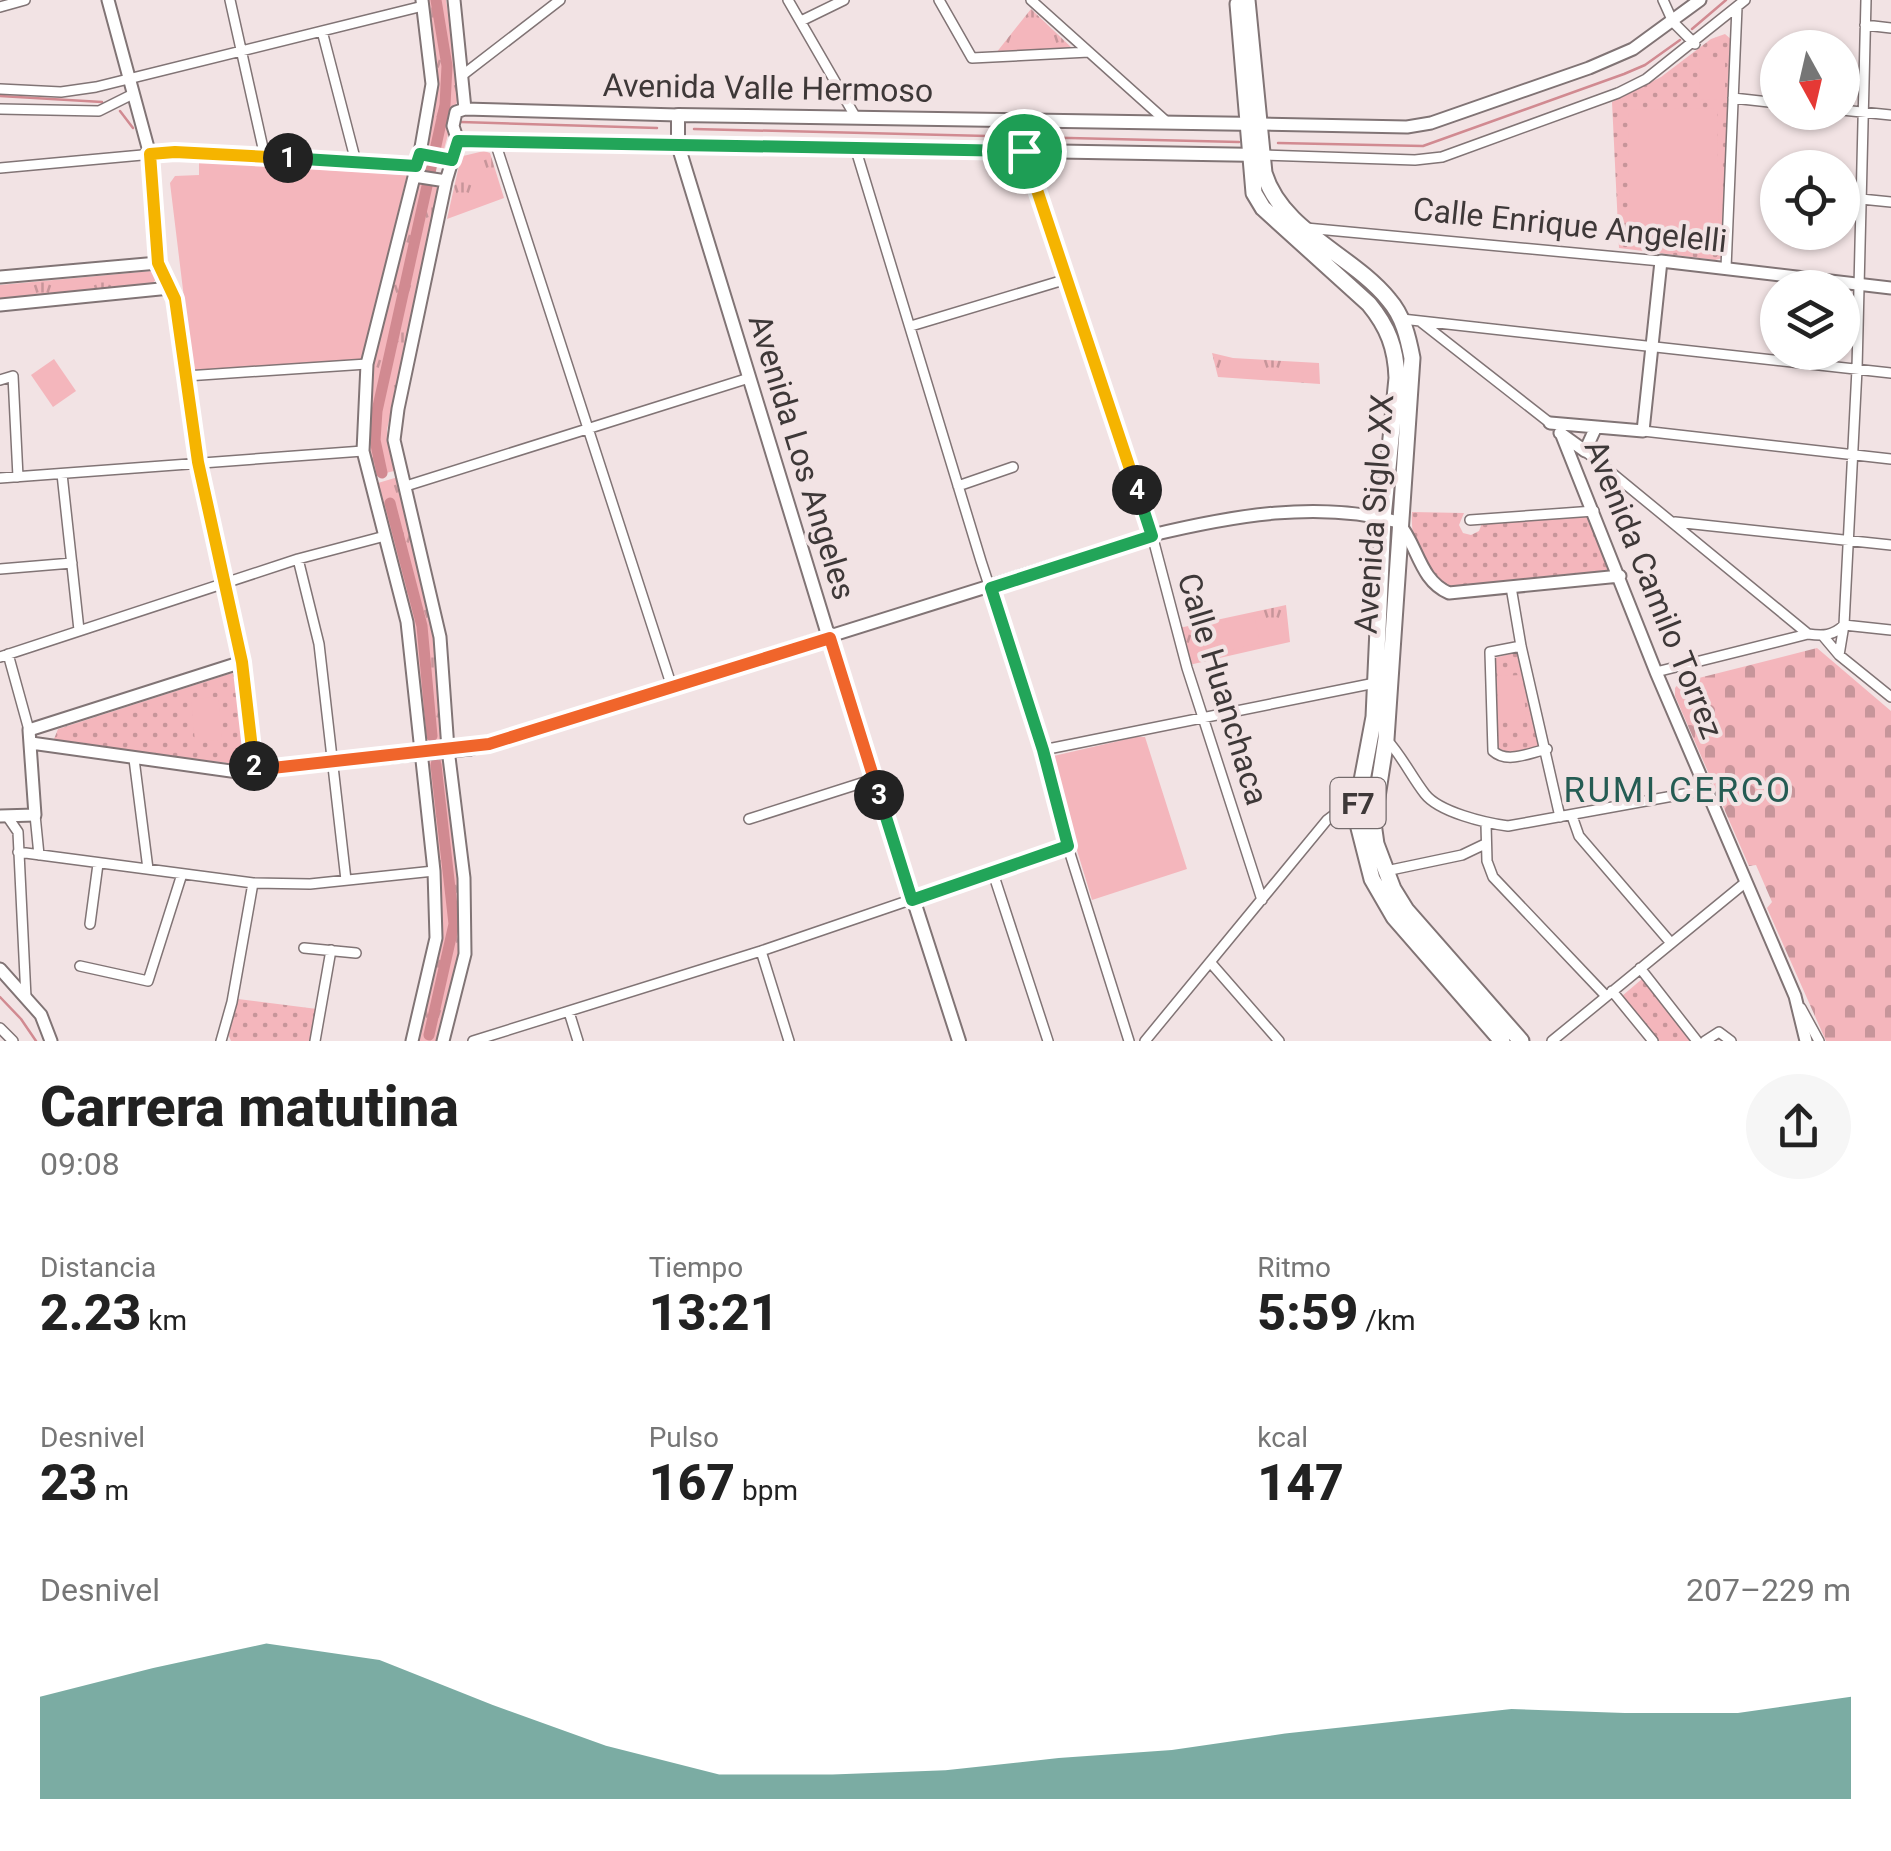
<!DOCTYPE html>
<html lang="es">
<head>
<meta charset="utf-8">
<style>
	:root { --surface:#fff; --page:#f6f6f6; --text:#222; --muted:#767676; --accent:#44897d }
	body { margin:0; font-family:Roboto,sans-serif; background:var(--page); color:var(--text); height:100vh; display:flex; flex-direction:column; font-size:38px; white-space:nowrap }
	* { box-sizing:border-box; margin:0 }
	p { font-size:32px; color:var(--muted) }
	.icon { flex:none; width:55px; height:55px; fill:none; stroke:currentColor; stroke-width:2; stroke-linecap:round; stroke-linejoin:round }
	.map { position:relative; height:1041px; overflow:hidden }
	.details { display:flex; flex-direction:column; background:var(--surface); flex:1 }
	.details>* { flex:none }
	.needle { width:65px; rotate:172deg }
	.tools { position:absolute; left:1760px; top:30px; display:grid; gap:20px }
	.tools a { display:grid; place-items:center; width:100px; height:100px; border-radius:50%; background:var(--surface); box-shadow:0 2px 8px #0004; font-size:50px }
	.pin { position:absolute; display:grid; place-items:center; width:85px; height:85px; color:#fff; margin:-42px; border:5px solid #fff; border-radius:50%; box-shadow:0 2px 10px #0007 }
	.km { position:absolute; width:50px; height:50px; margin:-25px; border-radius:50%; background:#222; color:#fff; font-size:28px; line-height:50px; text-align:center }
	.round { display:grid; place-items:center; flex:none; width:105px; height:105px; border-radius:52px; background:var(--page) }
	.overview { display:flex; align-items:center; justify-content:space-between; height:170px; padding:0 40px }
	h1 { font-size:55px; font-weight:800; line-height:75px }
	.metrics { display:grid; grid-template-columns:repeat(3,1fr); gap:15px; height:170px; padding:10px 40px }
	.metrics div { display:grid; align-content:center }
	.metrics b { font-size:50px; font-weight:800 }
	.metrics small { font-size:28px; font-weight:400 }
	.metrics p { font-size:28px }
	.chart { height:280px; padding:20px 40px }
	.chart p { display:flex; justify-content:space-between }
	.chart svg { width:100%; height:180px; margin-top:10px; fill:var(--accent); opacity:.7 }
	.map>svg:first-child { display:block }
	.grass { fill:url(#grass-tufts) }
	.cemetery { fill:url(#cemetery-stones) }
	.park { fill:url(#park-dots) }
	.pitch { fill:#f4b6bc }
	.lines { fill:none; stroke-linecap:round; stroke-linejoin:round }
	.stream { stroke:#d18a91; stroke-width:2.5 }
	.canal { stroke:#d18a91; stroke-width:11 }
	.minor-casing { stroke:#817475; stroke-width:12 }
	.tertiary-casing { stroke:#817475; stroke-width:15 }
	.secondary-casing { stroke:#817475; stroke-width:16 }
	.trunk-casing { stroke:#817475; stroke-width:19 }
	.minor { stroke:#fff; stroke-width:9 }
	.tertiary { stroke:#fff; stroke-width:11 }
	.secondary { stroke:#fff; stroke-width:12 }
	.trunk { stroke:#fff; stroke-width:15 }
	.split-1-casing { stroke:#fff; stroke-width:20 }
	.split-2-casing { stroke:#fff; stroke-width:20 }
	.split-3-casing { stroke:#fff; stroke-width:20 }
	.split-4-casing { stroke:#fff; stroke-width:20 }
	.split-5-casing { stroke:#fff; stroke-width:20 }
	.split-1 { stroke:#22a559; stroke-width:12 }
	.split-2 { stroke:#f5b400; stroke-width:12 }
	.split-3 { stroke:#f0652b; stroke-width:12 }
	.split-4 { stroke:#22a559; stroke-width:12 }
	.split-5 { stroke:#f5b400; stroke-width:12 }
	.labels { text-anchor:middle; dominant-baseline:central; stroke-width:8; stroke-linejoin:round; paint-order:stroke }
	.shield { fill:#f2e3e4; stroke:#746b6c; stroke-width:2.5 }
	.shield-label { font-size:30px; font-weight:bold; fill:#3e3838 }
	.street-label { font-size:32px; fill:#3e3838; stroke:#f2e3e4 }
	.neighbourhood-label { font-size:35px; letter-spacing:2.5px; fill:#255c53; stroke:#f2e3e4 }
</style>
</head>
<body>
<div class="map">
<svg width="1891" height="1041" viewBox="0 0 1891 1041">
	<defs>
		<pattern id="grass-tufts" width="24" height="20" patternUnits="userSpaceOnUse" patternTransform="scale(2.5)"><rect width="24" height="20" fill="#f4b6bc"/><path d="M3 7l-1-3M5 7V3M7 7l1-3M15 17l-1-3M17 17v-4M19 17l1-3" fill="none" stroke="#c7959a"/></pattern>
		<pattern id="cemetery-stones" width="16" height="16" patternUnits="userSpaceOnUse" patternTransform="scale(2.5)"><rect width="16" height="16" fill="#f4b6bc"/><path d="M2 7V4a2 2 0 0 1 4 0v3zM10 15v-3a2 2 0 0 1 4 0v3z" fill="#c7959a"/></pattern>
		<pattern id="park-dots" width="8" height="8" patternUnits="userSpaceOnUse" patternTransform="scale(2.5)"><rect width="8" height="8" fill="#f4b6bc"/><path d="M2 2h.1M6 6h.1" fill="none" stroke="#c7959a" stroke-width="1.8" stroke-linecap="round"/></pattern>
	</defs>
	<rect width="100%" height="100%" fill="#f2e3e4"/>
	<path class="grass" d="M427 0H446L456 65 458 97 443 153 425 149 438 76Z
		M1031 9 1073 49 996 53Z
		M484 151 490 153 504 198 447 219 460 161 463 156Z
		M418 182 439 185 387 430 394 471 374 476C353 389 397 269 418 182Z
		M151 271 158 277 152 284 0 298V285Z
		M1212 353 1233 358 1319 363 1320 384 1218 377Z
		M398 477 436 640 443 741 426 743 412 622 378 483Z
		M1286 605 1290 642 1189 665 1179 628Z
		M445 756C453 819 468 887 460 950 456 982 445 1011 436 1041H418L436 966 441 932 426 759Z"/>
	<path class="cemetery" d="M1817 648 1891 711V1041H1826L1767 908 1772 902 1756 865 1749 866 1675 696V688L1679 683Z"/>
	<path class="park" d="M1725 34 1733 41 1723 258 1715 260 1619 248 1612 102 1661 77 1711 39Z
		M1412 512 1464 513 1459 525 1463 533 1471 535 1479 531 1482 523 1585 516 1589 518 1609 570 1453 587C1422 576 1410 542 1412 512Z
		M1518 652 1541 747 1509 754 1497 747 1494 658Z
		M235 672 249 758 245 765 59 743 54 739 58 729Z
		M1642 979 1689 1038V1041H1659L1622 996Z
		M238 999 317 1009 310 1041H231L228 1034Z"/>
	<path class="pitch" d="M1700 58 1725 59V100L1699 99Z
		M1717 108 1719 242 1630 244 1628 110Z
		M199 162 407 175 362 359 193 372 170 183 175 176 199 175Z
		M54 359 76 391 53 407 31 375Z
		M1254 615 1260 643 1217 653 1211 624Z
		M1523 675 1526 721 1499 722 1497 676Z
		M218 697 222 740 195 742 191 699Z
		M1136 737H1145L1187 869 1092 900 1049 757Z"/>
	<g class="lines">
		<path class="stream" d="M1692 29 1726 0
			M0 96 102 102
			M120 111 133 128
			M461 122 657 128
			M694 129 1239 142
			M1278 143 1423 146 1624 74 1645 65 1680 40
			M0 997 21 1019 36 1041"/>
		<path class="canal" d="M382 473 375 440 377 411 445 105 447 66 436 0
			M390 503 422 626 432 736
			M429 1035 454 924 436 765"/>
		<defs>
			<path id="minor" d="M230 0 265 157
				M788 0 855 116
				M939 0 972 58 1089 52
				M1031 0 1167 122
				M1663 0 1673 22 1695 44
				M0 7 25 0
				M801 21 844 0
				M1865 25 1891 28
				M322 31 356 162
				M464 74 560 0
				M0 89 61 92 96 87 423 6
				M1733 98 1778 103
				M0 109 99 111 131 95
				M1842 110 1891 115
				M495 142 672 687
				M855 147 981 561 1043 750 1055 806 1129 1041
				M1024 151 1152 535 1187 668 1262 900
				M1262 155 1415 160 1442 157 1618 93 1646 79 1745 0
				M0 168 175 152 416 166
				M1861 199 1891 202
				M1306 228 1661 261
				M1726 268 1737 7
				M170 288 175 299 198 462 242 662
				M1402 319 1891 373
				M1421 322 1550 423
				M911 326 1067 279
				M186 376 367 364
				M0 380 13 376 18 477
				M1643 431 1891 459
				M1585 451 1808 634
				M62 474 79 630
				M0 478 363 451
				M406 486 749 378
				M958 486 1013 467
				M1470 520 1594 511
				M1675 522 1891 545
				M298 559 319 644 346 880
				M0 569 72 563
				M1511 587 1521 646 1560 817
				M1823 636 1839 655 1891 697
				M1521 646 1490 652 1493 751C1507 764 1529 753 1547 749
				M8 654 29 730
				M1839 655 1844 625 1857 369 1866 0
				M0 657 298 559 385 536
				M1656 672 1808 634C1823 636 1833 636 1844 625L1891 630
				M1387 740C1402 756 1411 776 1425 794 1439 812 1485 823 1508 826L1706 790
				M1043 750 1375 683
				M134 759 148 869
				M35 815 39 855
				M7 816 18 832 26 998
				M1572 816 1579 836 1671 943
				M749 819 874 779
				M1486 824 1487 861 1493 877 1606 996
				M18 852 253 883 310 884 434 871
				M1386 871 1462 855 1485 844
				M993 873 1048 1041
				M90 924 98 864
				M304 948 356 953
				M761 951 789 1041
				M1210 962 1279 1041
				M80 966 148 981 182 874
				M1640 968 1697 1041
				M1612 991 1653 1041
				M1801 1008 1819 1041
				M569 1012 578 1041
				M0 1028 13 1041
				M221 1041 232 1002 253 883
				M315 1041 331 950
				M473 1041 761 951 1068 846
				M1145 1041 1327 820 1339 811 1374 806
				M1552 1041 1746 882
				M1705 1041 1719 1032 1731 1041"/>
			<path id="tertiary" d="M454 0 465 109
				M465 109 678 115
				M1261 124 1407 127 1431 123 1589 68 1633 49 1700 0
				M458 141 678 145
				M420 153 452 160
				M414 176 446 181
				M0 277 158 263
				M0 305 170 288 158 263 150 155 108 0
				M1550 423 1643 431 1661 261 1891 288
				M1560 433 1585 451 1596 427
				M1561 433 1656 672 1795 996 1806 1041
				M31 743 238 772 470 749 1152 535C1231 516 1318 500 1398 522 1418 545 1419 580 1449 593L1620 576
				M0 816 35 815 29 730 242 662 255 770
				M0 969 41 1015 51 1041
				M412 1041 436 938 434 871 407 622 363 451 367 364 420 153 432 84 422 0
				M443 1041 465 954 464 878 448 749 440 637 394 440 398 409 446 181 458 141 453 126 456 112 465 109"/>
			<path id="secondary" d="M678 145 1260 155
				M959 1041 829 638 678 145V115L1257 124"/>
			<path id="trunk" d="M1247 0 1264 173C1282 232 1353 255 1389 300 1403 316 1408 337 1412 358L1386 739 1373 823 1376 844 1393 889 1406 910 1521 1041
				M1238 4 1254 193 1263 208 1369 304C1388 327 1396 348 1397 378L1383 518 1374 717 1357 807 1359 828 1372 879 1394 917 1502 1041"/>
		</defs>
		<use href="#minor" class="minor-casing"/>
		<use href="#tertiary" class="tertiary-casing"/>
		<use href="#secondary" class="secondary-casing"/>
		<use href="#trunk" class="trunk-casing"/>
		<use href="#minor" class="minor"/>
		<use href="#tertiary" class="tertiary"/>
		<use href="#secondary" class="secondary"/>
		<use href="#trunk" class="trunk"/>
	</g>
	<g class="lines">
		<defs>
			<path id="split-1" d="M288 158 416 166 420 154 452 160 458 141 1024 151"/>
			<path id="split-2" d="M254 766 242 662 198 462 175 299 158 263 150 154 175 152 288 158"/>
			<path id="split-3" d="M254 766V770L489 744 830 638 879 795"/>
			<path id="split-4" d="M879 795 912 900 1068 846 1043 750 991 588 1152 536 1137 490"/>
			<path id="split-5" d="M1024 151 1137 490"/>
		</defs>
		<use href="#split-1" class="split-1-casing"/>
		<use href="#split-2" class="split-2-casing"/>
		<use href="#split-3" class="split-3-casing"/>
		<use href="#split-4" class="split-4-casing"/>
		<use href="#split-5" class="split-5-casing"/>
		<use href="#split-1" class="split-1"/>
		<use href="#split-2" class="split-2"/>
		<use href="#split-3" class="split-3"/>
		<use href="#split-4" class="split-4"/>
		<use href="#split-5" class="split-5"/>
	</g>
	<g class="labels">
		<rect class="shield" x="1330.5" y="778" width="55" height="50" rx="8"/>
		<g class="shield-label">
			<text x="1358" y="803">F7</text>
		</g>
		<g class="street-label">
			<text transform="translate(768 88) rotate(1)">Avenida Valle Hermoso</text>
			<text transform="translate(1570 225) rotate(6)">Calle Enrique Angelelli</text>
			<text transform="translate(802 457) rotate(73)">Avenida Los Angeles</text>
			<text transform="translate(1374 514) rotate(-86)">Avenida Siglo XX</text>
			<text transform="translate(1654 589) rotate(68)">Avenida Camilo Torrez</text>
			<text transform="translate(1223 689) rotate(73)">Calle Huanchaca</text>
		</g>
		<g class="neighbourhood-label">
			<text x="1678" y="790">RUMI CERCO</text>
		</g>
	</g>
</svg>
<div class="tools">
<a><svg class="needle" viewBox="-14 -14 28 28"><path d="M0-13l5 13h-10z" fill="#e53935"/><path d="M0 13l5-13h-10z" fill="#767676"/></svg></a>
<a><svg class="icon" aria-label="locate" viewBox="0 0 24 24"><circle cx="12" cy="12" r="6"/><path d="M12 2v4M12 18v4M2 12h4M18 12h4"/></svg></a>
<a><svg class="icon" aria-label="layers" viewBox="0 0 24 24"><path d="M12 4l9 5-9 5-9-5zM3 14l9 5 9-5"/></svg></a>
</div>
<div class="pin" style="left:1024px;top:151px;background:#1e9e55"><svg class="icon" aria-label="arrive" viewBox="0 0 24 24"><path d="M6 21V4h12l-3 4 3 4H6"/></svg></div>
<b class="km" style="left:288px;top:158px">1</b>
<b class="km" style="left:254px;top:766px">2</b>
<b class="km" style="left:879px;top:795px">3</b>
<b class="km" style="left:1137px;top:490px">4</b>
</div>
<section class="details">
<div class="overview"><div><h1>Carrera matutina</h1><p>09:08</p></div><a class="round"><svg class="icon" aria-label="share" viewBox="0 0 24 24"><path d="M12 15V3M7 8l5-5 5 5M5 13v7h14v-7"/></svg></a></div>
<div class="metrics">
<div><p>Distancia</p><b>2.23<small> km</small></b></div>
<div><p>Tiempo</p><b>13:21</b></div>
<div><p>Ritmo</p><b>5:59<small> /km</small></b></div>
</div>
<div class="metrics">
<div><p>Desnivel</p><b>23<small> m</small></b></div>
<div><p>Pulso</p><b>167<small> bpm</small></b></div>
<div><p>kcal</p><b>147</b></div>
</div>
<div class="chart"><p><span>Desnivel</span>207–229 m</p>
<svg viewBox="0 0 160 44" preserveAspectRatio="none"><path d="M0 44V19L10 12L20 6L30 10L40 21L50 31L60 38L70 38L80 37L90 34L100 32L110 28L120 25L130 22L140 23L150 23L160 19V44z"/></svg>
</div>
</section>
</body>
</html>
